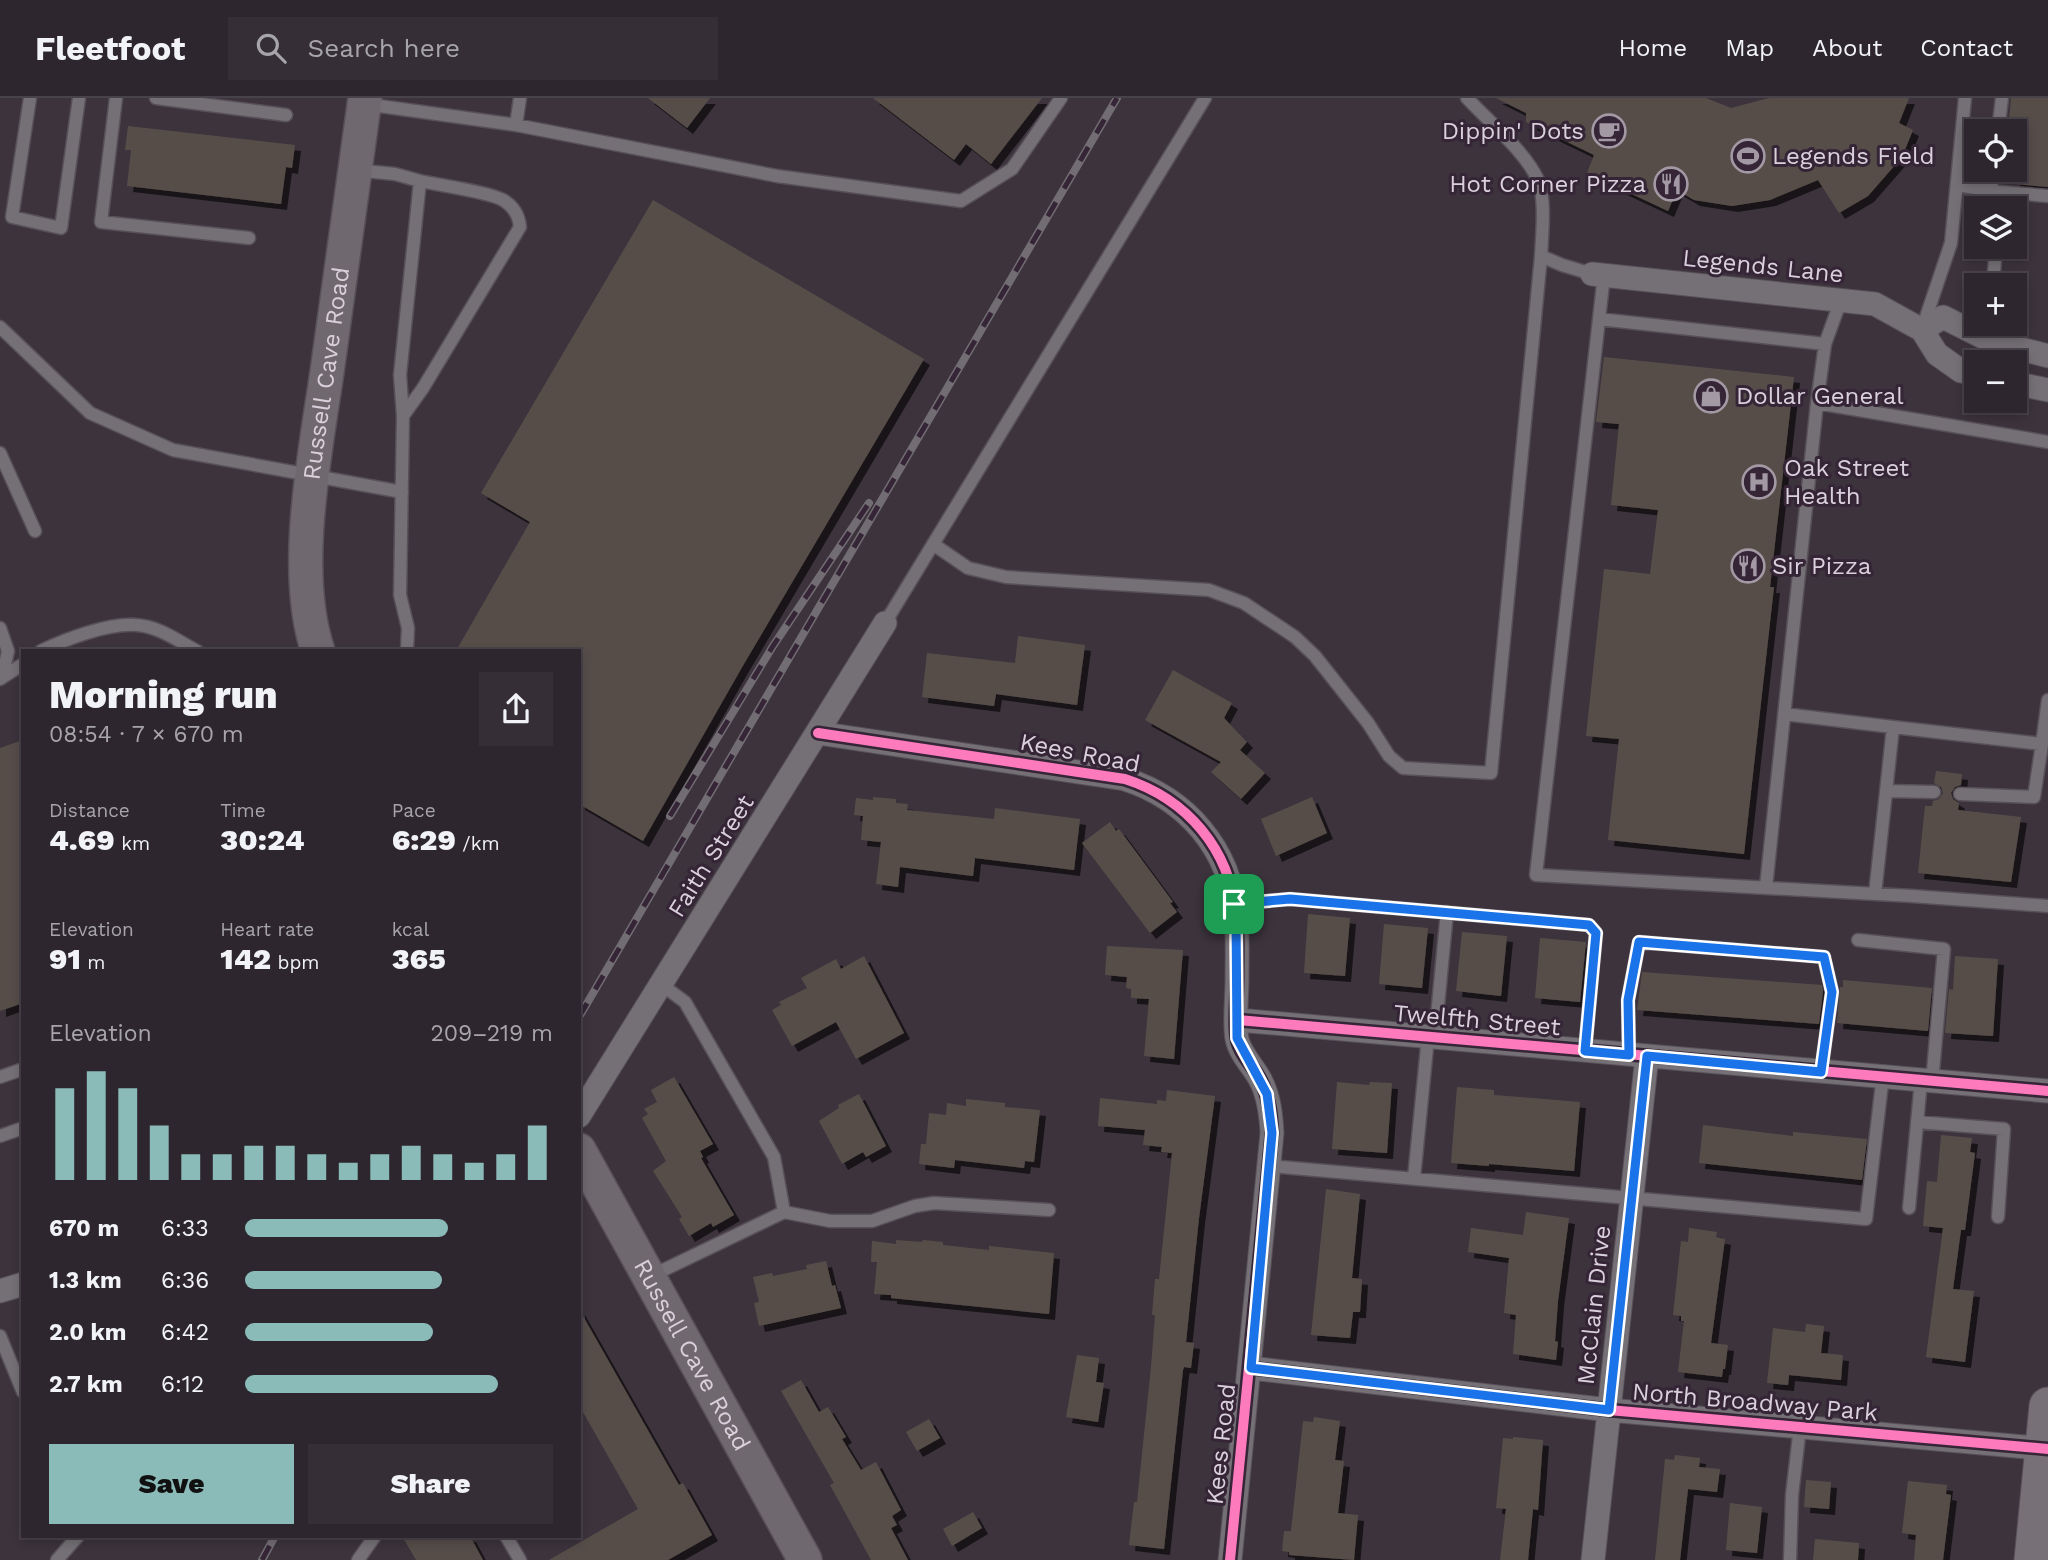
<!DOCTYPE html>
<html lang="en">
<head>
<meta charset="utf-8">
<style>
	:root { --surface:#2d262e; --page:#352e36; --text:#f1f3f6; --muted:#a7a5aa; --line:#48434a; --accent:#8bbbb9 }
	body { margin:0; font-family:"Work Sans",sans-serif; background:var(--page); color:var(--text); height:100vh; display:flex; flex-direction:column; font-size:26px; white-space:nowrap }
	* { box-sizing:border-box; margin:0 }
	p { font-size:23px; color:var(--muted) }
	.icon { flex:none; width:38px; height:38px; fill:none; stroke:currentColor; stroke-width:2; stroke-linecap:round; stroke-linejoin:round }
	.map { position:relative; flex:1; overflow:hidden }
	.side { position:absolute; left:21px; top:551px; width:560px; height:889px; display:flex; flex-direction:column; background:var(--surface); border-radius:0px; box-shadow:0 4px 10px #0003,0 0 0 2px var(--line) }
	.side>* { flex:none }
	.controls { position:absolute; left:1964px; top:21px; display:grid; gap:14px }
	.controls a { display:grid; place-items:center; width:63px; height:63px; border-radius:0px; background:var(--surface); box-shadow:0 4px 10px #0003,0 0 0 2px var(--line); font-size:35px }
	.pin { position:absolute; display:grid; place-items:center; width:60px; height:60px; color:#fff; margin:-30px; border-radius:14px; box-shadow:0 4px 10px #0006 }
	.round { display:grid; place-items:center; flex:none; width:74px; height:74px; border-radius:0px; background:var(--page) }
	.overview { display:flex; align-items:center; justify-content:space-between; height:119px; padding:0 28px }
	h1 { font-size:38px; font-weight:800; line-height:52px }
	.figures { display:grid; grid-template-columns:repeat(3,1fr); gap:10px; height:119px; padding:7px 28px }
	.figures div { display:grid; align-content:center }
	.figures b { font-size:30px; font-weight:800 }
	.figures small { font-size:19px; font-weight:400 }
	.figures p { font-size:19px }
	.chart { height:196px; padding:14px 28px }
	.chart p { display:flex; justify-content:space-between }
	.chart svg { width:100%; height:126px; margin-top:7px; stroke:var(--accent); stroke-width:6 }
	.action { display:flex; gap:14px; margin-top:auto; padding:14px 28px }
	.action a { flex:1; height:80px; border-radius:0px; background:var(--accent); color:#111; font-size:28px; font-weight:800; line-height:80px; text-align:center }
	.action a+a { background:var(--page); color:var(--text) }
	ul { padding:0 28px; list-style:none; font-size:23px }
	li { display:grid; grid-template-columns:112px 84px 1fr; align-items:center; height:52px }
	li i { height:18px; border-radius:9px; background:var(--accent) }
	header { display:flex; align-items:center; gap:42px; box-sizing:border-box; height:98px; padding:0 35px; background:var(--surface); border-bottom:2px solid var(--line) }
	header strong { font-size:33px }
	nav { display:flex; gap:38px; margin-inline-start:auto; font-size:24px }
	.search { width:490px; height:63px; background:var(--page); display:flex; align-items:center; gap:18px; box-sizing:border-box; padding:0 24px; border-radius:0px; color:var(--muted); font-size:26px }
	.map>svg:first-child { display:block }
	.building { fill:#574e49; filter:url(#shadow) }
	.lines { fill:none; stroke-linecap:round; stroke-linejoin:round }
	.lane-casing { stroke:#585059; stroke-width:15 }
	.street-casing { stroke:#585059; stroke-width:25 }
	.secondary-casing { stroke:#585059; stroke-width:36 }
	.primary-casing { stroke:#585059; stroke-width:39 }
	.lane { stroke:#747075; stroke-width:12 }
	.street { stroke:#747075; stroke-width:23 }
	.secondary { stroke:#6f696f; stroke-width:33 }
	.primary { stroke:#777077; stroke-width:37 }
	.rail-casing { stroke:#726d73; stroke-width:8 }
	.rail { stroke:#352537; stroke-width:5; stroke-dasharray:16; stroke-linecap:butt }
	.cycleway-casing { stroke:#352537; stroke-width:15 }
	.cycleway { stroke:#fd7abc; stroke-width:10 }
	.route-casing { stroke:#fff; stroke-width:14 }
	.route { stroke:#1a73e8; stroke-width:9 }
	.labels { text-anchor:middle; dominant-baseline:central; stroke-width:6; stroke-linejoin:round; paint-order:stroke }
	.poi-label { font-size:24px; fill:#dad0dc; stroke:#352537; text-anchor:start }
	.street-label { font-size:24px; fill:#dad0dc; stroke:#352537 }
</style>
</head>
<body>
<header>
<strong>Fleetfoot</strong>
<div class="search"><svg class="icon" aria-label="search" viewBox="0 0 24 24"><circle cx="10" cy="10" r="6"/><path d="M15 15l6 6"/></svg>Search here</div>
<nav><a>Home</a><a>Map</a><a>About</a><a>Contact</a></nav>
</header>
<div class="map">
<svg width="2048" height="1462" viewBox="0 0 2048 1462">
	<defs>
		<filter id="shadow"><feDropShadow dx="6" dy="6" stdDeviation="0" flood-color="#0009"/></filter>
	</defs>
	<rect width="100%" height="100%" fill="#3c333d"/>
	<path class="building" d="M648 0H710L687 30Z
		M873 0H1042L991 66 966 46 954 62Z
		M1496 0H1706L1731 10 1769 0H1909L1899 25 1913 32 1902 59 1868 98 1839 115 1818 82 1770 102 1732 108 1694 102 1677 92 1668 113 1587 75 1594 57 1526 24V15Z
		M2011 0H2048V89L2014 86V33H2008Z
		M128 28 295 47 292 70 286 69 281 106 127 88 131 52H125Z
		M653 102 924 261 741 571 643 743 579 706V553H456L530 424 481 395Z
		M1604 259 1794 279 1770 489H1774L1744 756 1608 742 1619 641 1586 638 1604 471 1650 476 1658 412 1611 407 1619 326 1596 324Z
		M1018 538 1085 547 1077 607 996 596 994 608 922 599 927 555 1015 565Z
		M1173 572 1232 605 1224 620 1247 644 1240 652 1265 675 1241 701 1211 674 1221 664 1145 622Z
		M23 642V905L0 913V650Z
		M1936 673 1962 676 1961 687 1955 689 1951 695 1953 701 1959 705 1958 712 2021 719 2011 784 1918 775 1925 708H1932L1933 703 1939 701 1943 695 1941 689 1934 685Z
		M873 699 896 701V705L908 706 907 712 994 721 995 710 1080 721 1074 772 975 760 973 778 900 769 898 789 876 786 881 744 861 742 863 718 854 717 856 700 873 702Z
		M1312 699 1327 735 1276 758 1261 721Z
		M1110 724 1116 733 1119 731 1173 804 1170 805 1177 814 1150 835 1082 745Z
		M1308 816 1350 820 1345 878 1304 875Z
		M1384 826 1428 830 1422 890 1379 886Z
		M1462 834 1507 838 1501 898 1456 893Z
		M1540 840 1586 844 1580 904 1535 900Z
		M1107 848 1183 852 1174 961 1144 958 1149 901 1131 900V891L1126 890 1127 879 1105 877Z
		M864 858 904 935 856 961 836 924 792 948 772 912 781 907 779 904 807 890 801 880 836 861 841 871Z
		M1955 858 1998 861 1993 938 1945 935 1949 891 1953 892Z
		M1642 874 1822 887 1823 894 1819 926 1637 912Z
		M1843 882 1932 890 1928 933 1837 925 1840 889H1843Z
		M674 979 713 1046 700 1053 703 1059 701 1060 734 1117 713 1129 711 1125 689 1138 679 1121 682 1119 653 1073 666 1063 642 1020 648 1016 644 1011 657 1004 651 992Z
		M1337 984 1369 987 1370 984 1392 985 1387 1055 1332 1051Z
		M1457 989 1494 992V997L1580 1004 1574 1073 1489 1066V1068L1451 1065Z
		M1167 992 1215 998 1199 1120 1186 1244 1194 1245 1191 1270 1184 1269 1183 1272 1164 1451 1129 1447 1134 1404H1137L1151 1269 1155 1217H1152L1155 1181H1159L1172 1055 1161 1054 1162 1049 1143 1047 1145 1032 1098 1028 1100 1000 1157 1006V1002L1166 1003Z
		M859 996 886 1048 866 1059 863 1054 842 1066 819 1023 839 1010 838 1007Z
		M966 1001 1005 1005V1009L1040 1012 1034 1064 1025 1063 1024 1070 955 1062 954 1070 919 1066 921 1046H926L929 1015 946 1017 947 1005 966 1008Z
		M1703 1027 1793 1038V1034L1867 1041 1862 1082 1699 1065Z
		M1941 1037 1972 1040 1970 1054 1975 1055 1965 1132H1961L1953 1191 1974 1193 1965 1264 1926 1259 1943 1130 1923 1128 1927 1083 1937 1084Z
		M1326 1091 1360 1096 1352 1180 1362 1181 1360 1214H1353L1350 1240 1311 1237Z
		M1526 1114 1569 1120 1558 1203 1555 1243 1558 1244 1556 1262 1513 1256 1516 1217 1504 1215 1509 1160 1468 1154 1471 1130 1523 1137Z
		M1689 1130 1717 1134 1716 1139 1725 1141 1711 1245 1728 1247 1725 1271H1723L1722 1279 1678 1274 1684 1223H1681V1218L1673 1217 1681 1143 1688 1144Z
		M896 1142 922 1144 923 1142 943 1144V1147L989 1152V1148L1054 1155 1049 1216 891 1200V1197L874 1196 877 1164H871L872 1143 896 1146Z
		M826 1163 832 1188 835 1187 841 1210 759 1228 754 1205 759 1204 753 1179 772 1175 773 1178 807 1171 806 1167Z
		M579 1211 679 1387 683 1385 712 1437 668 1462H549L638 1411 579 1307Z
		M1806 1226 1824 1228 1821 1255 1843 1257 1841 1282 1789 1277 1788 1287 1767 1285 1773 1230 1805 1234Z
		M1077 1257 1099 1260 1096 1284 1104 1285 1098 1324 1066 1319Z
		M801 1282 819 1314 828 1309 846 1339 842 1341 861 1372 876 1364 901 1412 892 1418 897 1427 891 1430 908 1462H871L830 1387 834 1385 781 1293Z
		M1314 1319 1340 1323 1335 1362 1344 1363 1338 1415 1358 1417 1354 1462 1289 1457V1454L1282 1453 1284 1433H1291L1303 1323 1313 1324Z
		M929 1321 940 1340 917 1353 906 1334Z
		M1513 1339 1543 1342 1538 1412 1533 1411 1528 1462H1500L1506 1411 1496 1410 1503 1340 1513 1341Z
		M1675 1357 1700 1360 1699 1369 1720 1371 1717 1394 1688 1391 1680 1462H1655L1665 1361 1674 1362Z
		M1806 1382 1831 1384 1829 1411 1804 1409Z
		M1908 1383 1947 1387 1946 1396 1951 1397 1943 1462H1914L1916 1437 1902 1435Z
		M1730 1405 1762 1409 1757 1455 1726 1452Z
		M973 1414 982 1430 952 1448 943 1431Z
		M402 1438H470L483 1462H416Z
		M1815 1441 1859 1445 1858 1462H1813Z"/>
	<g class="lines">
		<defs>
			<path id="lane" d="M30 0 12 119 61 130 79 0
				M116 0 101 124 249 140
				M156 0 286 17
				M1467 0C1488 23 1525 53 1538 82 1546 101 1542 137 1541 158L1562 167 1592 176
				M365 6 516 27 777 78 961 103 1012 71 1061 0
				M516 27 520 0
				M1998 33 2002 0
				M355 72 395 76 420 83 400 277 403 318 400 497 408 530 407 553
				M1957 87 2000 94
				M1991 92 1993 72
				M1999 110 2000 94 2048 98
				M1604 177 1536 777 1912 798 2048 808
				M1993 187 1996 149
				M1599 221 1825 246 1841 202
				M2006 226 2020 252
				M0 229 90 315 173 352 402 394
				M1922 231 1951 145 1965 0
				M1825 246 1817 305 2048 344
				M403 318 423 290 520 129C519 118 513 108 503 102 489 94 439 87 420 83
				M0 355 35 433
				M933 446 968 470 1006 479 1209 492 1244 505 1295 539 1315 558 1368 625 1389 658 1403 670 1491 675 1541 158
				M885 525 1205 0
				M0 530 8 553 2 580
				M41 553C66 541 108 525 136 527 158 528 178 543 197 553
				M0 581 23 566
				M1784 616 1893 629
				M1887 693 1934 694
				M1960 696 2034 699 2042 646
				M1766 789 1817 305
				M1875 796 1893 629 2042 646 2048 602
				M1234 806 1290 801 1589 827 1596 835 1585 953
				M1858 842 1944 851 1932 984
				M662 887 685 904 774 1059 784 1114
				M1435 939 1447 814
				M1629 957 1628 902 1639 844 1824 859 1832 894 1821 974
				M0 979 23 971
				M1917 1024 2004 1031 1998 1119
				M0 1038 23 1030
				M1269 1068 1866 1121 1883 977
				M1414 1080 1428 939
				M1909 1110 1921 983
				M651 1178 784 1114 830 1123H872L915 1108 934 1105 1049 1112
				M0 1238 23 1294
				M506 1438 520 1462
				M57 1462 78 1438
				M358 1462 375 1438
				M1790 1462 1792 1397 1800 1329"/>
			<path id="street" d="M1592 176 1875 206 1922 232 1937 256 1961 273 1976 276
				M1922 232 1943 219 1991 243 2048 258
				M2014 285 2048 292
				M818 635 1125 681C1187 701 1230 751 1236 817 1238 839 1237 861 1237 882 1237 898 1234 926 1237 941 1240 956 1254 969 1261 983 1269 999 1271 1016 1272 1035L1230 1462
				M1238 922 2048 993
				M579 1018 885 525
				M0 1193 23 1186
				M1251 1270 1609 1312 2048 1351
				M1593 1462 1647 958"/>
			<g id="secondary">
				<path id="s1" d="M318 553C291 474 315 356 327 274 339 182 353 91 365 0"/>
				<path id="s2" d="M579 1052 805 1462"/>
			</g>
			<path id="primary" d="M2033 1462 2048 1308"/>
		</defs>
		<use href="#lane" class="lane-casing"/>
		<use href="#street" class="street-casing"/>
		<use href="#secondary" class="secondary-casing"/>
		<use href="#primary" class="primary-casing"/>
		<use href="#lane" class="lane"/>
		<use href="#street" class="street"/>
		<use href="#secondary" class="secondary"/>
		<use href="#primary" class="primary"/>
		<defs>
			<path id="rail" d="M670 718 773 548 869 405
				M579 919 1117 0
				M262 1462 275 1438"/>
		</defs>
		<use href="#rail" class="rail-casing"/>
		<use href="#rail" class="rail"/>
		<defs>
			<path id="cycleway" d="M818 635 1125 681C1187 701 1230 751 1236 817 1238 839 1237 861 1237 882 1237 898 1234 926 1237 941 1240 956 1254 969 1261 983 1269 999 1271 1016 1272 1035L1230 1462
				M1238 922 2048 993
				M1251 1270 1609 1312 2048 1351"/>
		</defs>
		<use href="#cycleway" class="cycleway-casing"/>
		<use href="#cycleway" class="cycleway"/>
	</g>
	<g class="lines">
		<defs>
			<path id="route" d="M1290 801 1589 827 1596 835 1585 953 1629 957 1628 902 1639 844 1824 859 1832 894 1821 974 1647 958 1609 1312 1251 1270 1272 1035 1267 996 1237 940 1236 818 1234 806Z"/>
		</defs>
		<use href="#route" class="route-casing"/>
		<use href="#route" class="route"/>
	</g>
	<defs>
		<symbol id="cafe-ring" viewBox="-11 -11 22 22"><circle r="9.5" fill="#352537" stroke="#a399a4" stroke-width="1.5"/><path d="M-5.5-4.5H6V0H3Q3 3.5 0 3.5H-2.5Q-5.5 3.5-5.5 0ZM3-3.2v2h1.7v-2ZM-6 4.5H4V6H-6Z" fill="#a399a4"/></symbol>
		<symbol id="stadium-ring" viewBox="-11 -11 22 22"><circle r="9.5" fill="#352537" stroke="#a399a4" stroke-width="1.5"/><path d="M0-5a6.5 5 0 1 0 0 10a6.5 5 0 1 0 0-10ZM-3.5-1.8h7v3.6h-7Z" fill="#a399a4"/></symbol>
		<symbol id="restaurant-ring" viewBox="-11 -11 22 22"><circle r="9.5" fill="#352537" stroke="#a399a4" stroke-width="1.5"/><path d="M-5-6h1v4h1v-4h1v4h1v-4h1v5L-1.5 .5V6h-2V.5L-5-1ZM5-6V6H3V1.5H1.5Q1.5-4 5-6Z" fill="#a399a4"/></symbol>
		<symbol id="shop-ring" viewBox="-11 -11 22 22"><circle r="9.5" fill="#352537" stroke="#a399a4" stroke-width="1.5"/><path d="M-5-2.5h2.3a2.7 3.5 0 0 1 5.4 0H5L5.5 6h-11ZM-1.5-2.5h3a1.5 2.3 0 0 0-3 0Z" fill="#a399a4"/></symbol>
		<symbol id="hospital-ring" viewBox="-11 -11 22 22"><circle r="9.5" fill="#352537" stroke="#a399a4" stroke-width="1.5"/><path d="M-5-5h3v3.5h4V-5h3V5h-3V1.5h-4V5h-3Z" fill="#a399a4"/></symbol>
	</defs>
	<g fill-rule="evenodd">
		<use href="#cafe-ring" x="1590" y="14" width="38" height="38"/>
		<use href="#stadium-ring" x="1729" y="39" width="38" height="38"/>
		<use href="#restaurant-ring" x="1652" y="67" width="38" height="38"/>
		<use href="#shop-ring" x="1692" y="279" width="38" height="38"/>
		<use href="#hospital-ring" x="1740" y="365" width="38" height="38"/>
		<use href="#restaurant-ring" x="1729" y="449" width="38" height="38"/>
	</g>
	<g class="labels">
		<g class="poi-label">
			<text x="1584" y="33" text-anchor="end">Dippin' Dots</text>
			<text x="1772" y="58">Legends Field</text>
			<text x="1646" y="86" text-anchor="end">Hot Corner Pizza</text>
			<text x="1736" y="298">Dollar General</text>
			<text x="1784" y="370">Oak Street<tspan x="1784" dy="28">Health</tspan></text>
			<text x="1772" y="468">Sir Pizza</text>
		</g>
		<g class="street-label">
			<text transform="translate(1763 168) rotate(6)">Legends Lane</text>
			<text stroke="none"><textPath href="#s1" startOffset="280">Russell Cave Road</textPath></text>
			<text transform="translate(1080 655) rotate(11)">Kees Road</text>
			<text transform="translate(711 758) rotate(-58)">Faith Street</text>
			<text transform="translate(1477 922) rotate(5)">Twelfth Street</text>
			<text transform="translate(1594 1207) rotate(-84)">McClain Drive</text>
			<text stroke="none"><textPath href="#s2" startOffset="234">Russell Cave Road</textPath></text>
			<text transform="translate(1755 1304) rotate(5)">North Broadway Park</text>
			<text transform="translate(1221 1346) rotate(-84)">Kees Road</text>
		</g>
	</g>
</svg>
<div class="controls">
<a><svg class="icon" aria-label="locate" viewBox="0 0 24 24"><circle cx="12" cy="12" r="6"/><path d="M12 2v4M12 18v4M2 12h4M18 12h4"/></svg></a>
<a><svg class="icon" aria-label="layers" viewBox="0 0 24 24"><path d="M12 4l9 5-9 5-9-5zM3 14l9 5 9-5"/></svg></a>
<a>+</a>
<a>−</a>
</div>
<div class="pin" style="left:1234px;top:806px;background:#1e9e55"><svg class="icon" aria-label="arrive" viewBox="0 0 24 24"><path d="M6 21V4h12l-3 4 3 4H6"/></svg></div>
<section class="side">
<div class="overview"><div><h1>Morning run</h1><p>08:54 · 7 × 670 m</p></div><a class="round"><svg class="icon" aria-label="share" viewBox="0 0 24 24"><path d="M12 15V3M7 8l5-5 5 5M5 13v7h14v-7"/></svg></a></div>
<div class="figures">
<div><p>Distance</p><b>4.69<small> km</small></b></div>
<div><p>Time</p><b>30:24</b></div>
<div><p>Pace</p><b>6:29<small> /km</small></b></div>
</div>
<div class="figures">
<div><p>Elevation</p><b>91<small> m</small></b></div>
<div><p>Heart rate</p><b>142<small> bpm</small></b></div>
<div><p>kcal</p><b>365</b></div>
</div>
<div class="chart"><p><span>Elevation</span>209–219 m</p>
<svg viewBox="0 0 160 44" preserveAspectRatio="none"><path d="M5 44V12M15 44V6M25 44V12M35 44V25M45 44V35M55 44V35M65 44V32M75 44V32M85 44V35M95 44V38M105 44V35M115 44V32M125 44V35M135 44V38M145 44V35M155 44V25"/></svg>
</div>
<ul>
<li><b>670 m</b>6:33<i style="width:66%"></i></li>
<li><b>1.3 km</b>6:36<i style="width:64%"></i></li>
<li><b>2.0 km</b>6:42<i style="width:61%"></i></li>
<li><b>2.7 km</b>6:12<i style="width:82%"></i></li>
</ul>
<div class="action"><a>Save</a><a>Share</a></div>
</section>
</div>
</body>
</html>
